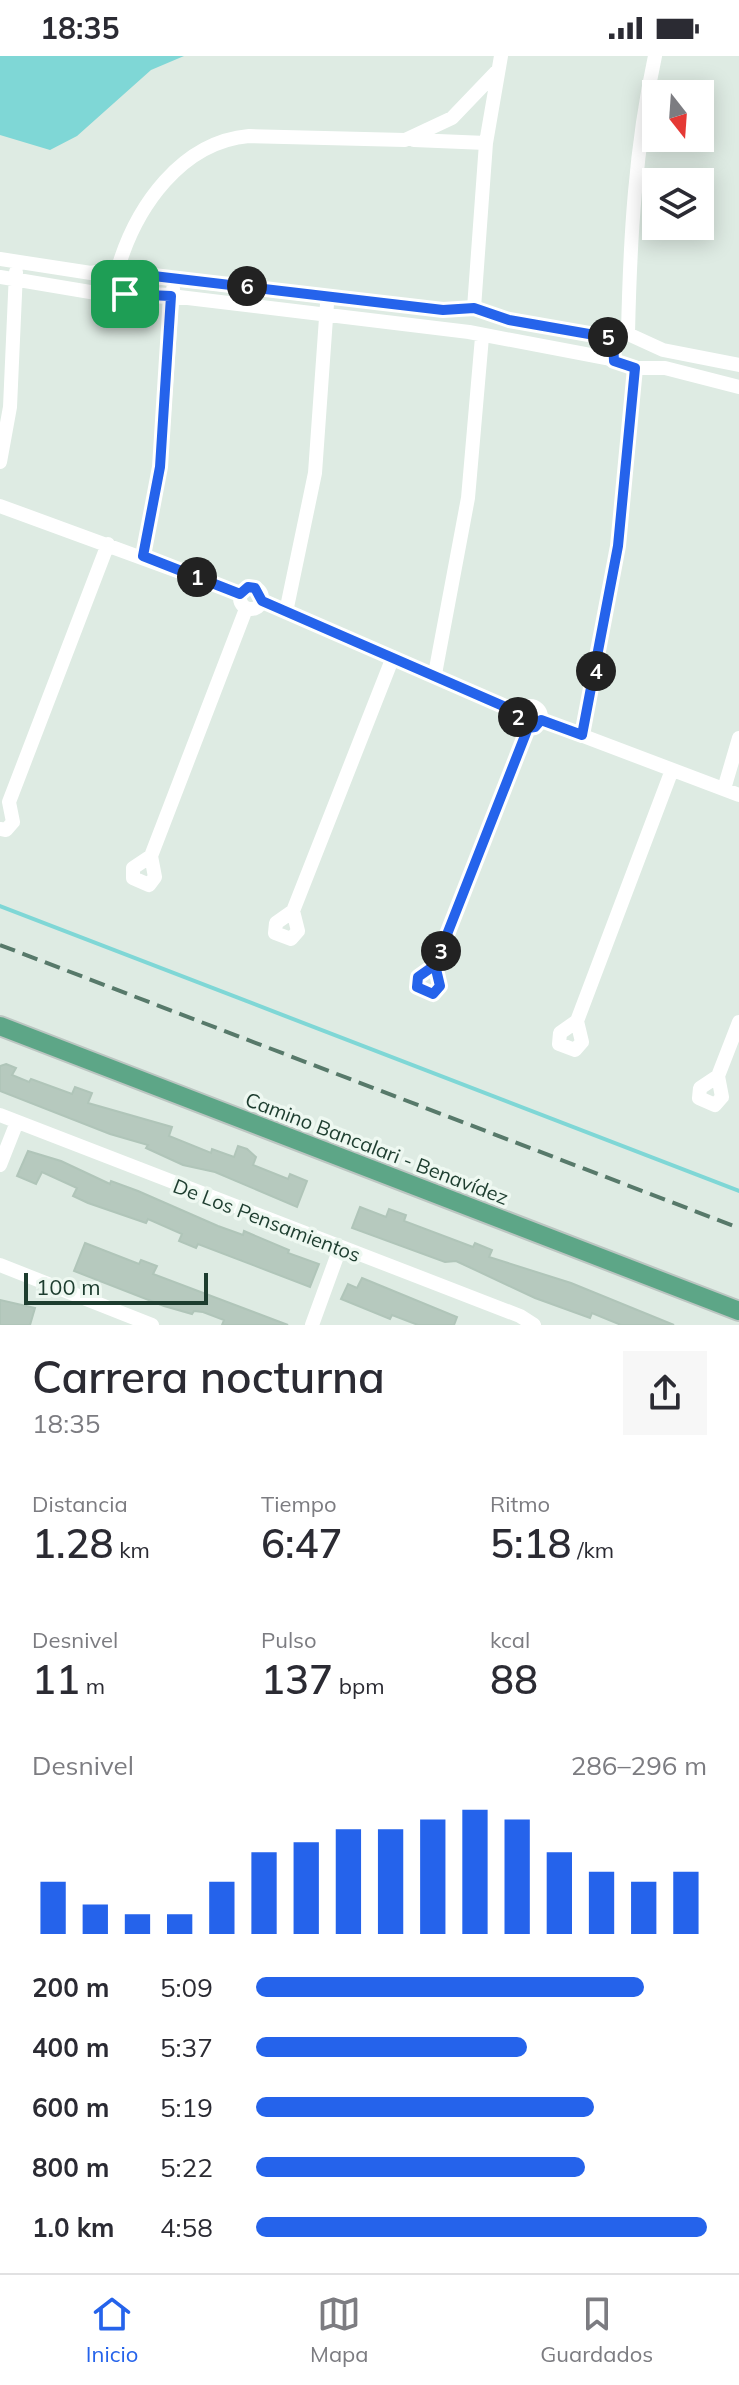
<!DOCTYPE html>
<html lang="es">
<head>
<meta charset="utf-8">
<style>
	:root { --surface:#fff; --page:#f7f7f7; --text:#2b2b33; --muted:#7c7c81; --line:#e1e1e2; --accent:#2563eb }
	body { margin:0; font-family:Mulish,sans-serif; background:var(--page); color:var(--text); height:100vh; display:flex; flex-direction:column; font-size:30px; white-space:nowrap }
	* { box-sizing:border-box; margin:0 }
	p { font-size:26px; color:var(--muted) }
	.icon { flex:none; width:44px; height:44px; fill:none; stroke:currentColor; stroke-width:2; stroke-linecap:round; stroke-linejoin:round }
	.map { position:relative; height:1269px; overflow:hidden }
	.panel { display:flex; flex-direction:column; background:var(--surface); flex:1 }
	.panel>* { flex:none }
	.needle { width:52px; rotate:163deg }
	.tools { position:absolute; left:642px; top:24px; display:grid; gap:16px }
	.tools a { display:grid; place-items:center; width:72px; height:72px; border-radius:0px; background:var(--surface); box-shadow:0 4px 20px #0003; font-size:40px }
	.scale { position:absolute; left:24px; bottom:20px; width:184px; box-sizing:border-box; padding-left:8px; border:4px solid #1d3d2f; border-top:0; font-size:22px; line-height:28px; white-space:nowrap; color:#1d3d2f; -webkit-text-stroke:6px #eef8f1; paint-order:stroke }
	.pin { position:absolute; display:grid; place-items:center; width:68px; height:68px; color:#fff; margin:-34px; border-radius:16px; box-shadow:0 4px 12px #0006 }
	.km { position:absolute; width:40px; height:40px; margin:-20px; border-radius:50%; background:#222; color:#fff; font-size:22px; line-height:40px; text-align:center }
	.round { display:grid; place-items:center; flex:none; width:84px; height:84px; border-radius:0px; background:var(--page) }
	.overview { display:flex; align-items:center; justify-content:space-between; height:136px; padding:0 32px }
	h1 { font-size:44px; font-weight:600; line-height:60px }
	.metrics { display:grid; grid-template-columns:repeat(3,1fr); gap:12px; height:136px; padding:8px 32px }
	.metrics div { display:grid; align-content:center }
	.metrics b { font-size:40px; font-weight:600 }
	.metrics small { font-size:22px; font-weight:400 }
	.metrics p { font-size:22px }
	.chart { height:224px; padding:16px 32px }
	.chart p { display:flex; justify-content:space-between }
	.chart svg { width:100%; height:144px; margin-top:8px; stroke:var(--accent); stroke-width:6 }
	ul { padding:0 32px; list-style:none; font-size:26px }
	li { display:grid; grid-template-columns:128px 96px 1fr; align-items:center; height:60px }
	li i { height:20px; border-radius:10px; background:var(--accent) }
	.status { display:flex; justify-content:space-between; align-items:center; height:56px; padding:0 40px; background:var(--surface); direction:ltr }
	.status svg { height:22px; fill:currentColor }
	.dock { display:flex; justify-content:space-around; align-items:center; height:112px; border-top:2px solid var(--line); background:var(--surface); font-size:22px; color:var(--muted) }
	.dock a { display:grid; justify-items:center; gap:4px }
	.dock .current { color:var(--accent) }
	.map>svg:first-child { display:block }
	.water { fill:#7fd7d6 }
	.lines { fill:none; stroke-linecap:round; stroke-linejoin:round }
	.stream { stroke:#7fd7d6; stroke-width:4 }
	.building { fill:#b6c9be; stroke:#b0c5b9; stroke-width:2 }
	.major-casing { stroke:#bbc5c1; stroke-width:22 }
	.minor { stroke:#fff; stroke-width:14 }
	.major { stroke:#5da687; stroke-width:18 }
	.rail { stroke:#57796a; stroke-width:4; stroke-dasharray:16 8; stroke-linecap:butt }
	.route-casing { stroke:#fff; stroke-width:16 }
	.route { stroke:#2563eb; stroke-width:10 }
	.labels { text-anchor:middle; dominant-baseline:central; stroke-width:7; stroke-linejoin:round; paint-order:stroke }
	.street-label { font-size:20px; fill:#1d3d2f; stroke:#eef8f1 }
</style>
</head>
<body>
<div class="status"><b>18:35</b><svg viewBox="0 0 49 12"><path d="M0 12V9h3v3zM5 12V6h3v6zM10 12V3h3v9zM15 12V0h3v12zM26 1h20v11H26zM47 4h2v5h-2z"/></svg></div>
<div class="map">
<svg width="739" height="1269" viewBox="0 0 739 1269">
	<rect width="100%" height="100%" fill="#deebe3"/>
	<path class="water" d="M0 0H184L151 14 77 80 50 94 0 79Z"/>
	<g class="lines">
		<path class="stream" d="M0 850 739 1135"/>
	</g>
	<path class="building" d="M6 1008 16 1012 12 1019 29 1026 31 1023 72 1038 75 1031 92 1037 88 1047 172 1071 169 1080 211 1097 212 1093 234 1101 238 1090 247 1093 256 1101 253 1109 288 1123 290 1118 307 1125 297 1151 215 1116 183 1109 146 1092 148 1089 110 1078 0 1035V1010Z
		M28 1095 61 1105 110 1128 111 1125 138 1135 218 1170 243 1179 244 1175 289 1194 288 1197 319 1208 310 1231 198 1188 196 1192 179 1185 182 1178 148 1163 146 1167 88 1147 73 1140 77 1132 42 1116 36 1128 17 1120Z
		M360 1151 386 1161 389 1153 406 1159 404 1165 473 1191 475 1187 492 1194 489 1201 571 1227 674 1269H621L592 1257 590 1262 535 1242 456 1205 445 1206 352 1172Z
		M85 1187 139 1208 141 1204 157 1210 153 1218 288 1269H222L224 1264 203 1256 194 1255 192 1258 164 1250 74 1215Z
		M362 1222 457 1261 454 1269H418L392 1259 390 1263 341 1243 348 1228 357 1232Z
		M0 1244 35 1252 30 1269H0Z"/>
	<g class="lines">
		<defs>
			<path id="major" d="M0 970 739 1255"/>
		</defs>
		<use href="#major" class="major-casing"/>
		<path class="minor" d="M414 84 486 87
			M0 203 91 217 118 212 139 219 443 254 474 252 509 264 606 281 628 278 663 294 739 309
			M118 212C136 151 181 86 249 80L405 84 452 62 498 14
			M0 221 108 239 171 240 469 276 606 302 635 312H665L739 331
			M474 252 486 87 501 0
			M628 278C630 184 635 92 655 0
			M0 406 10 351 16 216
			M0 450 240 538
			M143 500 160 411 173 233
			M240 542a11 11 0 1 1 22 0a11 11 0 1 1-22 0Z
			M262 545 519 657
			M286 556 315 417 327 248
			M435 618 468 442 482 281
			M519 661a11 11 0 1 1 22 0a11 11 0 1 1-22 0Z
			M541 664 739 739
			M582 679 618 490 635 312
			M724 733 739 682
			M0 773 6 774 13 766 9 746 108 488
			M151 800 133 812V822L149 829 155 821 151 800 246 553
			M293 855 298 875 291 883 275 877 276 867 293 855 393 601
			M435 909 418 921 417 931 433 938 440 930 435 909 528 672
			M577 965 582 986 575 994 559 988 560 977 577 965 672 714
			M718 1020 700 1032 699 1042 715 1049 722 1041 718 1020 739 966
			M0 1059 520 1260 534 1269
			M0 1109 17 1066
			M0 1209 152 1269
			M312 1269 340 1192"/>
		<use href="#major" class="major"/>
		<path class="rail" d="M0 889 739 1172"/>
	</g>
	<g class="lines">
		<defs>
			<path id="route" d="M125 238 171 240 160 411 143 500 240 538 248 531 255 532 262 545 519 657 520 666 528 672 435 909 418 921 417 931 433 938 440 930 435 909 528 672 535 671 541 664 582 679 618 490 635 312 614 305 613 286 618 279 606 281 509 264 474 252 443 254 128 217 125 238"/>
		</defs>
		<use href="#route" class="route-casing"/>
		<use href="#route" class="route"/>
	</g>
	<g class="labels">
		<g class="street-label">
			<text transform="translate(377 1092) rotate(21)">Camino Bancalari - Benavídez</text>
			<text transform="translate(267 1164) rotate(21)">De Los Pensamientos</text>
		</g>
	</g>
</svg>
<div class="tools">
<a><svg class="needle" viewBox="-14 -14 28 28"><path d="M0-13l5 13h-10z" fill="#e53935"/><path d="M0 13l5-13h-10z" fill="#7c7c81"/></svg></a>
<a><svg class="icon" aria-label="layers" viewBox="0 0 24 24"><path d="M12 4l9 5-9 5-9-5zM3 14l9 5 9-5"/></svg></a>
</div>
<div class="scale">100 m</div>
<div class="pin" style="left:125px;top:238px;background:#1e9e55"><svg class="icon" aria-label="arrive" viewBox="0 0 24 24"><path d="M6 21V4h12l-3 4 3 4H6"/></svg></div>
<b class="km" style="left:197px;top:521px">1</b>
<b class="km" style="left:518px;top:661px">2</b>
<b class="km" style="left:441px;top:895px">3</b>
<b class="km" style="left:596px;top:615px">4</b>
<b class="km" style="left:608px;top:281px">5</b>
<b class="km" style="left:247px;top:230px">6</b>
</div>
<section class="panel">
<div class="overview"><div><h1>Carrera nocturna</h1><p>18:35</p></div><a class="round"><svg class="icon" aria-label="share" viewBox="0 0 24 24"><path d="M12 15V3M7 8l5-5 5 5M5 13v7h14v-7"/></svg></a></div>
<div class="metrics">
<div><p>Distancia</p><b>1.28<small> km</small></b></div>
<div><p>Tiempo</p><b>6:47</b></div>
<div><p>Ritmo</p><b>5:18<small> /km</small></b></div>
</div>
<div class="metrics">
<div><p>Desnivel</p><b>11<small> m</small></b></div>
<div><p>Pulso</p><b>137<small> bpm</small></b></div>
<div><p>kcal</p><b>88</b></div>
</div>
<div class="chart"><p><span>Desnivel</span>286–296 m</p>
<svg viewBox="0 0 160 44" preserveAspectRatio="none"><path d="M5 44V28M15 44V35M25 44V38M35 44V38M45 44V28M55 44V19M65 44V16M75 44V12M85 44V12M95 44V9M105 44V6M115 44V9M125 44V19M135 44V25M145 44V28M155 44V25"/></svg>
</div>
<ul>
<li><b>200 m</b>5:09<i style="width:86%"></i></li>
<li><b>400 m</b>5:37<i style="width:60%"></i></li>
<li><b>600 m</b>5:19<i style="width:75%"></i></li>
<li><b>800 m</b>5:22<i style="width:73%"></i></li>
<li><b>1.0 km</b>4:58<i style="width:100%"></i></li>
</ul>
</section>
<nav class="dock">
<a class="current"><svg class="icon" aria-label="home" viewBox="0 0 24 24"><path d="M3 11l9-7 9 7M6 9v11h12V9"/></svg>Inicio</a>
<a><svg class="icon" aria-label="map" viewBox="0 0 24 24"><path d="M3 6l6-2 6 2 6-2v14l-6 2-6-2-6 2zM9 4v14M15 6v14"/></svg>Mapa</a>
<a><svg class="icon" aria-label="saved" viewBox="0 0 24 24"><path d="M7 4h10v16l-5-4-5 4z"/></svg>Guardados</a>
</nav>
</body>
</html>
